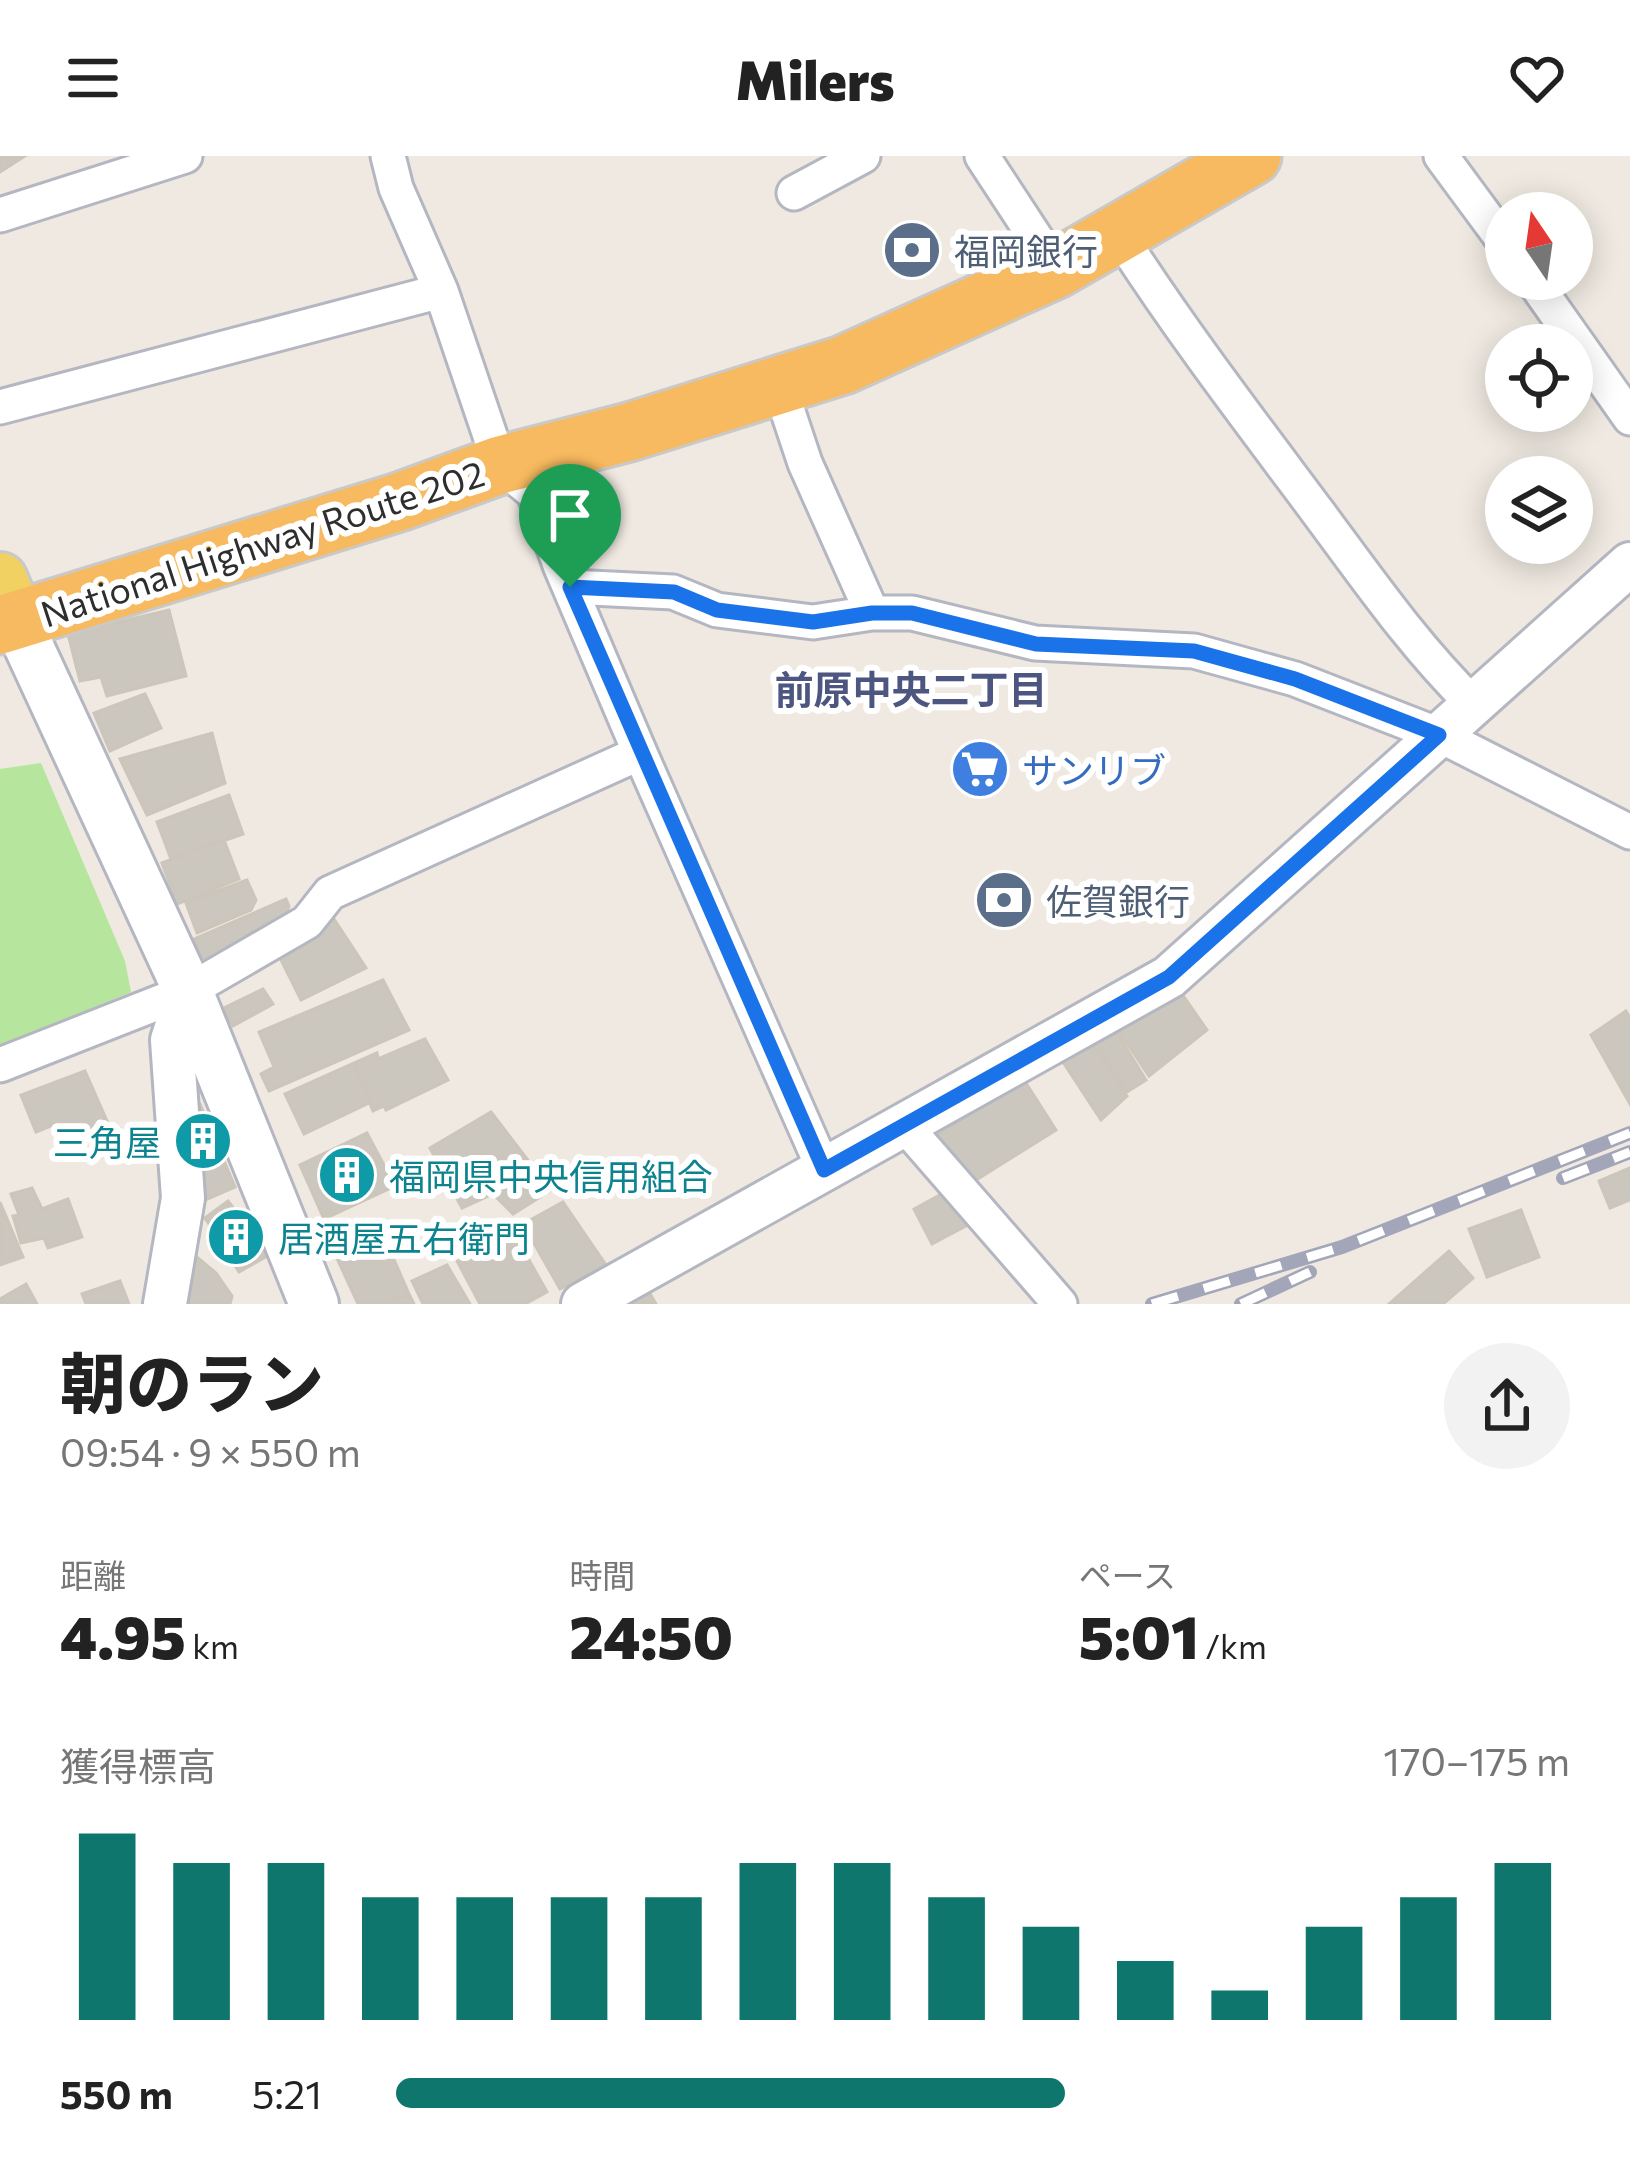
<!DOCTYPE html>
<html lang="ja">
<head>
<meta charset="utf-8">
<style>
	:root { --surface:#fff; --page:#f2f2f2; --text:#222; --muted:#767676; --accent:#0f766e }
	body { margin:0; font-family:Commissioner,"Noto Sans JP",sans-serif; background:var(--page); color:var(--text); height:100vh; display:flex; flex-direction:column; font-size:45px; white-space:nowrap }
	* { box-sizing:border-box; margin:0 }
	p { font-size:39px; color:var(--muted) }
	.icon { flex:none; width:66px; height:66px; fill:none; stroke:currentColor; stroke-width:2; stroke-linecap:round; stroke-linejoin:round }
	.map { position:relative; height:1148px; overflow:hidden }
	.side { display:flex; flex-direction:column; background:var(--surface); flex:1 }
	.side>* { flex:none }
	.needle { width:78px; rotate:347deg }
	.controls { position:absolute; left:1485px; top:36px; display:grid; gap:24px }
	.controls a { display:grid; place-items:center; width:108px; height:108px; border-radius:50%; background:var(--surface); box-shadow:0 6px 30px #0003; font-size:60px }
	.pin { position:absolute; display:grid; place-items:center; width:102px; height:102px; color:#fff; margin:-123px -51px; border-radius:50% 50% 50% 0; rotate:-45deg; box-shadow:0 0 12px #0007 }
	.pin .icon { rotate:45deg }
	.round { display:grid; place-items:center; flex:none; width:126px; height:126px; border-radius:63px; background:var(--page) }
	.summary { display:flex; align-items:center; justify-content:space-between; height:204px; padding:0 60px }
	h1 { font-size:66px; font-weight:800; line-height:90px }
	.stats { display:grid; grid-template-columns:repeat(3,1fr); gap:18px; height:204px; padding:12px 60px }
	.stats div { display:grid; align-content:center }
	.stats b { font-size:60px; font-weight:800 }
	.stats small { font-size:33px; font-weight:400 }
	.stats p { font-size:33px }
	.chart { height:336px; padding:24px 60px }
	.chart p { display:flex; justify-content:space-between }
	.chart svg { width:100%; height:216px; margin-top:12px; stroke:var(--accent); stroke-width:6 }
	ul { padding:0 60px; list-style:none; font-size:39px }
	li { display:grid; grid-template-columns:192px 144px 1fr; align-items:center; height:90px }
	li i { height:30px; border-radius:15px; background:var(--accent) }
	header { display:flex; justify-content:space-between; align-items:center; height:156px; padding:0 60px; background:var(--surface); font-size:54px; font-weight:800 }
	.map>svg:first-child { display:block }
	.green { fill:#b6e59e }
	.building { fill:#cbc7bf; stroke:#cbc5ba; stroke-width:3 }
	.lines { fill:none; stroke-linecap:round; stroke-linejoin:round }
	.minor-casing { stroke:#b4b7c1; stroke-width:39 }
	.tertiary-casing { stroke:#b4b7c1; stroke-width:48 }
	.secondary-casing { stroke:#b4b7c1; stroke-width:54 }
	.primary-casing { stroke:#c9c9c9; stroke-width:60 }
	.trunk-casing { stroke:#c9c9c9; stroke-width:63 }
	.minor { stroke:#fff; stroke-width:33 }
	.tertiary { stroke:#fff; stroke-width:42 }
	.secondary { stroke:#fff; stroke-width:48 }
	.primary { stroke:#f2d163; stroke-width:54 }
	.trunk { stroke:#f8ba60; stroke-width:57 }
	.rail-casing { stroke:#a3a6b8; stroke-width:14 }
	.rail { stroke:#fff; stroke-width:9; stroke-dasharray:27; stroke-linecap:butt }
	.route-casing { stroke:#fff; stroke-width:24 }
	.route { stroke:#1a73e8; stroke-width:15 }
	.labels { text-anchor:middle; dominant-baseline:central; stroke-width:12; stroke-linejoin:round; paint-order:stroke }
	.service-label { font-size:36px; fill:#4e5e75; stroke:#fff; text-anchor:start }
	.street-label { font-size:36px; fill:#2e2e2e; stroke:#fff }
	.shop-label { font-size:36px; fill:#366cbe; stroke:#fff; text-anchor:start }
	.culture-label { font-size:36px; fill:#0d838f; stroke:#fff; text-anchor:start }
	.neighbourhood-label { font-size:39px; font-weight:bold; fill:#4d5680; stroke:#fff }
</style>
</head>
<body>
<header><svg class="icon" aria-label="menu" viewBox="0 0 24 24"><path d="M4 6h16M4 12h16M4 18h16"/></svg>Milers<svg class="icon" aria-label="heart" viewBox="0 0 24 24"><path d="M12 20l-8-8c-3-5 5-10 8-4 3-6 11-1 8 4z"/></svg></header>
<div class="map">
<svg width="1630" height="1148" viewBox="0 0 1630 1148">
	<rect width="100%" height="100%" fill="#efe9e1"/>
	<path class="green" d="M41 607 125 805 131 836 0 891V613Z"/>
	<path class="building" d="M0 0H25L0 16Z
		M169 454 186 520 107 540 101 521 80 525 68 478Z
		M145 538 161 572 110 595 94 557Z
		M212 577 225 627 147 659 120 603Z
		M229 639 243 678 171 703 157 666Z
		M224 684 239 723 177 748 162 707Z
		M247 724 256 744 251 754 197 777 186 747Z
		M286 743 289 750 284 764 273 773 204 807 194 783Z
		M334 763 366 812 301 844 275 792Z
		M383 824 409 874 269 935 261 918 274 911 259 876Z
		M263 833 273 848 233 870 224 852Z
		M1182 838 1207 874 1149 920 1118 874Z
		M1626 855 1630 862V948L1591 879Z
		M1117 877 1146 924 1127 936 1097 889Z
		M425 883 448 924 386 954 384 950 373 955 354 907 377 897 378 903Z
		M1094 890 1127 940 1101 964 1063 906Z
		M354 907 371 946 304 978 285 938Z
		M85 915 107 965 66 982 58 967 36 976 21 939Z
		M1024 924 1056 974 965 1031 934 981Z
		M200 948 235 1031 196 1048 187 953Z
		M491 956 551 1034 513 1058 493 1038 462 1052 430 992Z
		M367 977 395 1030 324 1063 300 1009Z
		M1630 1012V1044L1610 1052 1599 1025Z
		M32 1032 42 1053 68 1043 82 1081 48 1092 44 1082 21 1087 13 1060 19 1059 11 1038Z
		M949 1034 968 1069 932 1088 914 1053Z
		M228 1045 269 1099 239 1116 205 1062Z
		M0 1046 23 1101 0 1109Z
		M563 1046 606 1109 560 1133 523 1068Z
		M1521 1054 1539 1101 1487 1121 1469 1073Z
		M382 1076 409 1138 387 1148H358L335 1098Z
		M514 1077 547 1136 525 1148H480L457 1105Z
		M1449 1095 1473 1122 1443 1148H1389Z
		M192 1097 216 1117 232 1140 230 1148H178Z
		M447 1109 470 1148H423L412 1125Z
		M120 1125 129 1148H86L82 1138Z
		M26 1128 37 1148H0V1143Z
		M645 1129 656 1148H610Z
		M409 1138 414 1148H387Z"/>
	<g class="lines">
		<defs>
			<path id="minor" d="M388 0 396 32 441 135 500 309 534 337 560 409 640 597 824 1014
				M982 0 1056 113
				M1441 0 1506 88
				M794 37 863 0
				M0 59 185 0
				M1119 79C1180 174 1249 264 1317 355 1367 422 1413 489 1473 548
				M1532 123 1630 262
				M779 229 805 307 872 457
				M0 251 441 135
				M570 431 673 436 717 454 813 466 872 457H912L1035 487 1194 495 1295 523 1439 579 1630 676
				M0 909 188 835 307 766 330 737 640 597
				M906 971 1060 1148"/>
			<path id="tertiary" d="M165 1148 183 1042 172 884 188 835
				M583 1148 1169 821 1630 408"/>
			<path id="secondary" d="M17 465 188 835 314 1148"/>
			<path id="primary" d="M0 424 17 465"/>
			<path id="trunk" d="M0 469 399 346 500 309 629 276 843 209 1056 113 1252 0"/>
		</defs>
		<use href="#minor" class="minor-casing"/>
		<use href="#tertiary" class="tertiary-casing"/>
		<use href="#secondary" class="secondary-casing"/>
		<use href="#primary" class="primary-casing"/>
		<use href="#trunk" class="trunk-casing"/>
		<use href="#minor" class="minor"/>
		<use href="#tertiary" class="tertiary"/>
		<use href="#secondary" class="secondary"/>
		<use href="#primary" class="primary"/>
		<use href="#trunk" class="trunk"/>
		<defs>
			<path id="rail" d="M1563 1022 1630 996
				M1152 1148 1342 1091 1630 977
				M1241 1148 1310 1116"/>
		</defs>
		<use href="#rail" class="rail-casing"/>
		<use href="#rail" class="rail"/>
	</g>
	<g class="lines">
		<defs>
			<path id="route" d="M570 431 674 436 717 454 813 466 872 457H912L1036 488 1194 495 1295 523 1439 579 1169 821 824 1014Z"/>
		</defs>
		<use href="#route" class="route-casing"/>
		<use href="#route" class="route"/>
	</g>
	<defs>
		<symbol id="bank-disc" viewBox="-11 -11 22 22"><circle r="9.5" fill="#5c6f8a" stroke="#fff"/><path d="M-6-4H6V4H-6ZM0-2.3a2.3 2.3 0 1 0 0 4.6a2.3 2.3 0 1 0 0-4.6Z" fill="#fff"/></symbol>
		<symbol id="supermarket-disc" viewBox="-11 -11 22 22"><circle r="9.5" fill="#3f7fe0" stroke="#fff"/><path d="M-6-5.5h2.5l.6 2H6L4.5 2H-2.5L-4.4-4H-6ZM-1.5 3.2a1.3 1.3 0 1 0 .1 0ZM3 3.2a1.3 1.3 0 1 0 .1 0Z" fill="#fff"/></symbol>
		<symbol id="building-disc" viewBox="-11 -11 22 22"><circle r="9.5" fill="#0f9aa8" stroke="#fff"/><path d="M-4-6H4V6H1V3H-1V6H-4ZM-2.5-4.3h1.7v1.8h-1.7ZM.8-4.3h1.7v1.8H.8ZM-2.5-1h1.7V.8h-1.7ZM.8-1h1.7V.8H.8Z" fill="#fff"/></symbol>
	</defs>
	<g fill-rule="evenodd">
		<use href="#bank-disc" x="879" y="61" width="66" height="66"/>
		<use href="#supermarket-disc" x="947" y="580" width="66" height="66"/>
		<use href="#bank-disc" x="971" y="711" width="66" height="66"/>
		<use href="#building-disc" x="170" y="952" width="66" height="66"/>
		<use href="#building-disc" x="314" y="986" width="66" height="66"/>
		<use href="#building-disc" x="203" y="1048" width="66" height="66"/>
	</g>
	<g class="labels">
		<g class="service-label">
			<text x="954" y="94">福岡銀行</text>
			<text x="1046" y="744">佐賀銀行</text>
		</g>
		<g class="street-label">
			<text transform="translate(262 386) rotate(-18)">National Highway Route 202</text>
		</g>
		<g class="shop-label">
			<text x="1022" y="613">サンリブ</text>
		</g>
		<g class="culture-label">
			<text x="161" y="985" text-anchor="end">三角屋</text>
			<text x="389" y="1019">福岡県中央信用組合</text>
			<text x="278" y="1081">居酒屋五右衛門</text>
		</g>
		<g class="neighbourhood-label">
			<text x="911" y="532">前原中央二丁目</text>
		</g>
	</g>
</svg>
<div class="controls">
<a><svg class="needle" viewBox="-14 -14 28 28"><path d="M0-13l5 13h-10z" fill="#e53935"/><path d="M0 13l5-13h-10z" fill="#767676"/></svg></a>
<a><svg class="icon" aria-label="locate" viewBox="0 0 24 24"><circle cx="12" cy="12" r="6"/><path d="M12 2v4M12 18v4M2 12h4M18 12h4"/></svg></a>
<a><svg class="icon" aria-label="layers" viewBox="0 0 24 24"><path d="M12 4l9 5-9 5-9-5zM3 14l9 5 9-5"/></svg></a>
</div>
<div class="pin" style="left:570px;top:431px;background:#1e9e55"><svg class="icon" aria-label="arrive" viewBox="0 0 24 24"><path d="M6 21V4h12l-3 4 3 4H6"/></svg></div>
</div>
<section class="side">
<div class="summary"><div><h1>朝のラン</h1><p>09:54 · 9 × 550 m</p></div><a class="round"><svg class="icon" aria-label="share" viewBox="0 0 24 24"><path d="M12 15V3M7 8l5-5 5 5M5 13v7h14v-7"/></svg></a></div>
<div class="stats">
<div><p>距離</p><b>4.95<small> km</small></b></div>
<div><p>時間</p><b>24:50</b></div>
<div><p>ペース</p><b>5:01<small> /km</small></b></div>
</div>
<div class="chart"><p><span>獲得標高</span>170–175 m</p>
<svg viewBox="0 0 160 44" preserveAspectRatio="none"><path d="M5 44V6M15 44V12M25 44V12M35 44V19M45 44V19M55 44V19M65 44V19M75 44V12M85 44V12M95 44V19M105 44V25M115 44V32M125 44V38M135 44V25M145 44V19M155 44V12"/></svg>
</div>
<ul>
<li><b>550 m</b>5:21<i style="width:57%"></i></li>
</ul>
</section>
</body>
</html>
